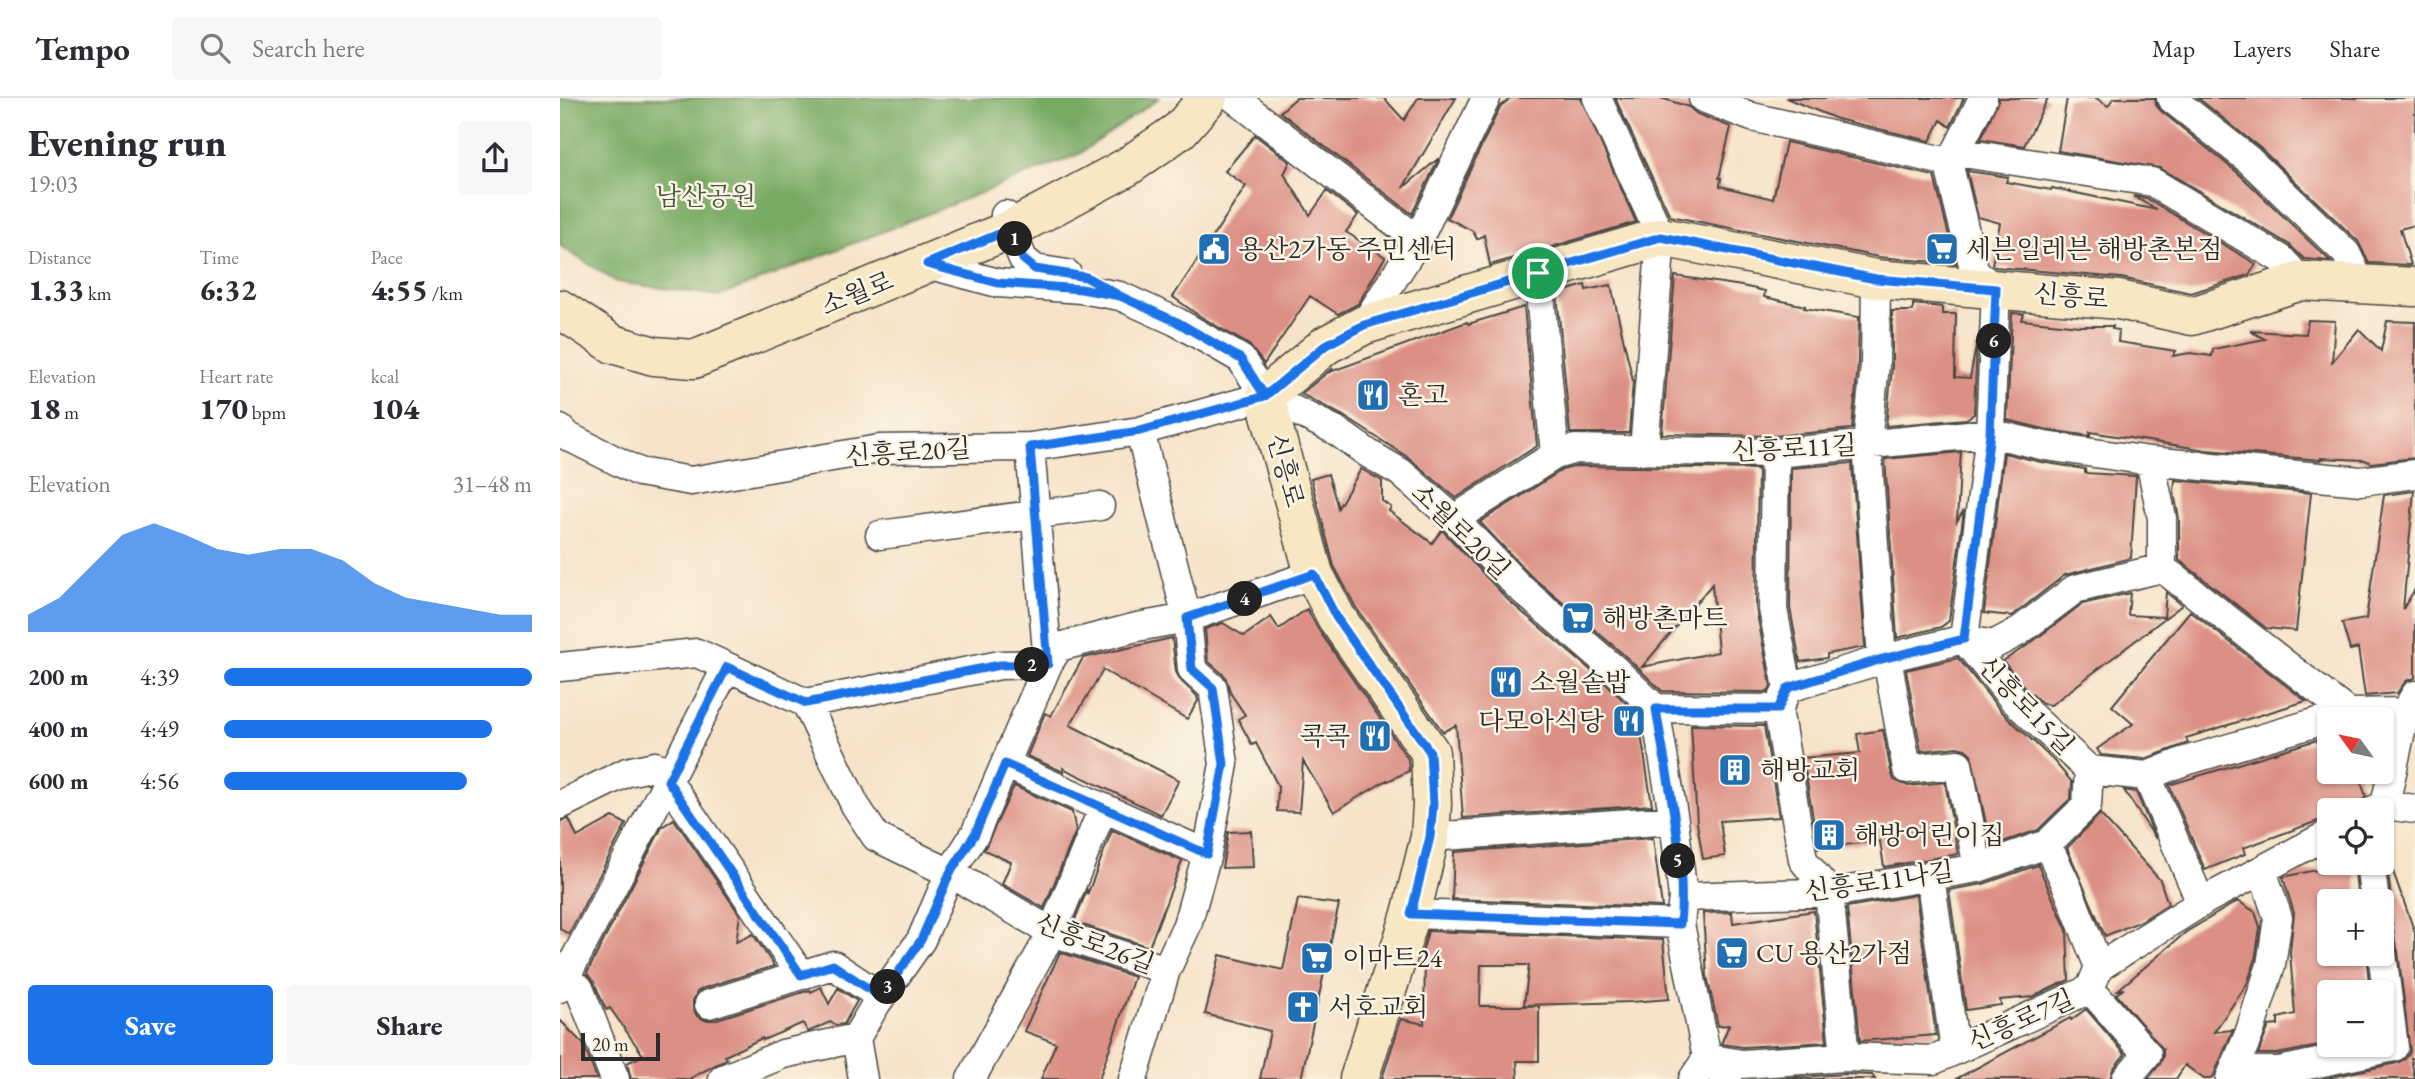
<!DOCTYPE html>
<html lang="en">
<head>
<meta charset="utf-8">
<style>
	:root { --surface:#fff; --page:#f7f7f7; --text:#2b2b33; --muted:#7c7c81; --line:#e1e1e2; --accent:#1a73e8 }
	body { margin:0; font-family:"EB Garamond","Noto Serif KR",serif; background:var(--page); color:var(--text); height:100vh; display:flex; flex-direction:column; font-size:26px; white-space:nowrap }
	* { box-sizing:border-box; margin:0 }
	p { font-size:23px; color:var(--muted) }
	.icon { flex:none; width:38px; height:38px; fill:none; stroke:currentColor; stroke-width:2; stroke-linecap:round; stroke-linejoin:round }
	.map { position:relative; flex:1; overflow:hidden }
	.side { display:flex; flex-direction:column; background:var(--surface); width:560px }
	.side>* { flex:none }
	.needle { width:46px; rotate:303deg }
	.tools { position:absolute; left:1757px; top:609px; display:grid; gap:14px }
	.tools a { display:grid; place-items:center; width:77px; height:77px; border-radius:7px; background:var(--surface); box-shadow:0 2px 5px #0004; font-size:35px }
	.scale { position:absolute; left:21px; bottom:18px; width:79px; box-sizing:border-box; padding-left:7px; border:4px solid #2b2b2b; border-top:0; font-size:19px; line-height:24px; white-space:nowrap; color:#2b2b2b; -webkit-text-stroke:5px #fcf5e5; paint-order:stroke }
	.pin { position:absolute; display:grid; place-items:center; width:60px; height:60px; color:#fff; margin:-30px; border:4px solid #fff; border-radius:50%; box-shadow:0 2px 7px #0007 }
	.km { position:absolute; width:35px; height:35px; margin:-18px; border-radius:50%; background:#222; color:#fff; font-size:19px; line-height:35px; text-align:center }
	.round { display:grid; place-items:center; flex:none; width:74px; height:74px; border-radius:7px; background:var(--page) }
	.summary { display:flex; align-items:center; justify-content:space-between; height:119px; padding:0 28px }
	h1 { font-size:38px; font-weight:800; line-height:52px }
	.stats { display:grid; grid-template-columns:repeat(3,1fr); gap:10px; height:119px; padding:7px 28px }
	.stats div { display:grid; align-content:center }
	.stats b { font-size:30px; font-weight:800 }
	.stats small { font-size:19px; font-weight:400 }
	.stats p { font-size:19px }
	.chart { height:196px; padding:14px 28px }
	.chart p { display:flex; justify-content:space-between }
	.chart svg { width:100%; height:126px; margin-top:7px; fill:var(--accent); opacity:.7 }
	.primary-button { display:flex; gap:14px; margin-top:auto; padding:14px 28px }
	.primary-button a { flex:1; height:80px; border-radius:7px; background:var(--accent); color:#fff; font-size:28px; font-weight:800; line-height:80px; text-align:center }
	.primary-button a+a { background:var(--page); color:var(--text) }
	ul { padding:0 28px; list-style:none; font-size:23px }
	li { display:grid; grid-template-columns:112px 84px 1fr; align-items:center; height:52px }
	li i { height:18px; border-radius:9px; background:var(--accent) }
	header { display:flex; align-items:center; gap:42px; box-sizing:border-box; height:98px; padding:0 35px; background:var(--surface); border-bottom:2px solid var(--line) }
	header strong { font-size:33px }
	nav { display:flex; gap:38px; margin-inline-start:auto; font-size:24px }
	.search { width:490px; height:63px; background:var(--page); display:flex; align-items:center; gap:18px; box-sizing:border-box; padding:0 24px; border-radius:7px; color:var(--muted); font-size:26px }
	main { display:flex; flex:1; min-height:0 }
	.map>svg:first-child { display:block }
	.forest { fill:#78aa64; stroke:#526a48; stroke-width:2 }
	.building { fill:#dc8f84; fill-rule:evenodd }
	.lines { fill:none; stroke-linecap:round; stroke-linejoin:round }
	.street-casing { stroke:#494743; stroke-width:31 }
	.secondary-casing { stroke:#494743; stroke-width:41 }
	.street { stroke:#fff; stroke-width:28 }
	.secondary { stroke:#f7e8c3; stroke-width:38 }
	.route-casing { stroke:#fff; stroke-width:14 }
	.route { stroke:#1a73e8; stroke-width:9 }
	.labels { text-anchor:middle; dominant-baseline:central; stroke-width:5; stroke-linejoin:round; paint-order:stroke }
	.park-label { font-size:26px; fill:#4b5940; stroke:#fcf5e5 }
	.poi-label { font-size:26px; fill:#2b2b2b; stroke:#fcf5e5; text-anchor:start }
	.street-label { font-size:26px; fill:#2b2b2b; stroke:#fcf5e5 }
</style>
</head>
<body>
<header>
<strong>Tempo</strong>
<div class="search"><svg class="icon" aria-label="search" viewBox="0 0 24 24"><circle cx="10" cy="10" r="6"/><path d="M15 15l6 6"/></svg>Search here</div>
<nav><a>Map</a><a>Layers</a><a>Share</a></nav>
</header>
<main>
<section class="side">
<div class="summary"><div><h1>Evening run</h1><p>19:03</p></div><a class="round"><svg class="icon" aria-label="share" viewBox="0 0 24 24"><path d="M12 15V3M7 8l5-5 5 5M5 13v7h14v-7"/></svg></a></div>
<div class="stats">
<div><p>Distance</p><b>1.33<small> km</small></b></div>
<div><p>Time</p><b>6:32</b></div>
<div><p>Pace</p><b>4:55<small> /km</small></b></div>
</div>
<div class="stats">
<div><p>Elevation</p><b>18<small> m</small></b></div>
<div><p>Heart rate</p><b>170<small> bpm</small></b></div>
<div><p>kcal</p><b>104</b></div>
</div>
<div class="chart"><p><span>Elevation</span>31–48 m</p>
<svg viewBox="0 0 160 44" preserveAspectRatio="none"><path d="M0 44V38L10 32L20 21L30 10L40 6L50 10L60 15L70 17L80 15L90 15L100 19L110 27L120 32L130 34L140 36L150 38L160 38V44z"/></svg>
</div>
<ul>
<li><b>200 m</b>4:39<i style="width:100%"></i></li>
<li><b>400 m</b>4:49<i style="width:87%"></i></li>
<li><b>600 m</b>4:56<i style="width:79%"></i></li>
</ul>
<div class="primary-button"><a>Save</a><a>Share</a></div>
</section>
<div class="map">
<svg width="1855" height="981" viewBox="0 0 1855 981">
	<rect width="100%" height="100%" fill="#fcf5e5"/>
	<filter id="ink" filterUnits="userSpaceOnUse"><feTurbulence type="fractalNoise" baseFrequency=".0143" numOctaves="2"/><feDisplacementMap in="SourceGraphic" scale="14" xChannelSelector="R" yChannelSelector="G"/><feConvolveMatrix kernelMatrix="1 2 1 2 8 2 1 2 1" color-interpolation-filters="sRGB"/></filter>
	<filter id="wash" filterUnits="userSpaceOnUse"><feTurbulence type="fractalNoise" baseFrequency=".00686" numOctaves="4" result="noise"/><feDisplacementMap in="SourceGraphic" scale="28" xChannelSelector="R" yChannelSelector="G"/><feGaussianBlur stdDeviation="1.57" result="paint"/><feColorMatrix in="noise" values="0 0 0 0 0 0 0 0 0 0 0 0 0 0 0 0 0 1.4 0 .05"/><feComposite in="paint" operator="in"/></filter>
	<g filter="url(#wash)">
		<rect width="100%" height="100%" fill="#f6e3c9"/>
		<path class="forest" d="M0 0H599L519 56 160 198 57 184 0 148Z"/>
		<g id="blocks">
			<path class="building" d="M736 0H824L844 22 858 0H896L843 90 879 60 852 116 720 14Z
				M951 0H1021L1076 124 930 167 924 137 917 141 913 133 887 120 940 9Z
				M1055 0H1101L1129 9 1137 16 1171 29 1159 80H1161L1160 88 1213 101 1226 44 1374 78 1396 166 1319 159 1110 118Z
				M1226 0H1404L1390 29 1381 22 1370 43 1277 21Z
				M1439 0H1488L1464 48 1421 41Z
				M1507 0H1536L1548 8 1554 0H1595L1596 7 1601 13 1678 75 1770 163 1744 161 1730 147 1600 70 1498 53Z
				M1638 0H1855V127L1840 131 1851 167 1809 165 1798 143 1700 50Z
				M695 37 730 64 724 76 750 117 767 93 798 117 786 134 825 159 798 206 778 216 750 198 704 266 689 247 638 217 613 199 686 88 665 73Z
				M1407 73 1448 79 1446 84 1491 92 1492 90 1597 112 1573 98 1586 100 1696 166 1689 177 1631 195 1561 180 1435 169 1432 167 1440 125 1418 119Z
				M1115 178 1182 188 1205 193 1204 199 1245 208 1244 210 1299 219 1298 266 1292 331 1214 338 1102 336Z
				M1025 187 1026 192 1051 187 1073 283 1069 335H1010L997 195Z
				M1353 206 1382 209V216H1396L1395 279 1410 280 1417 243 1414 316 1406 321 1326 328 1332 269V213H1353Z
				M964 209 977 348 896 400 849 360 782 317 741 296 773 270 770 274 907 224 908 226Z
				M1452 215 1464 216 1462 222 1520 228H1553L1552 231 1559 232 1558 244 1616 253 1613 258 1630 255 1652 258 1653 251 1705 241 1690 233 1746 236 1748 222 1775 223 1772 264 1799 231 1821 253 1827 223 1855 224V360L1811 365 1805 362 1761 360V362L1646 352 1530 334V338L1488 332 1447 322Z
				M1401 354 1397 423 1404 412 1389 523 1381 529 1337 540 1325 361Z
				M1444 355 1481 364 1525 371V375L1576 378 1571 460 1505 477 1452 518 1424 515Z
				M1292 365 1305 549 1267 556V560L1240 564 1230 510 1231 370Z
				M1017 368 1198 371 1196 511 1211 588 1208 594 1102 593 1063 556 970 477 920 424 1002 372ZM1152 486 1158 554 1082 569Z
				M801 371 822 383V403L831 409 829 413 872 445 882 432 948 502 1041 581 1078 617 1092 707 903 720 896 627 883 634 795 508 774 468 751 381 768 376 778 410Z
				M1615 382 1751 395 1736 533 1706 530 1619 462V420L1614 395Z
				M1854 393 1843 511 1855 491V580L1846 583 1837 595 1805 598 1798 550 1790 552 1782 525 1806 521 1824 397Z
				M1606 494 1622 507 1491 607 1483 606 1466 591 1443 563 1468 547 1522 506 1570 495 1568 517 1604 519Z
				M747 511 758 531 848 661 849 673 828 683 827 682 774 714 743 663 739 714 717 713 718 688 696 645 692 647 678 621 685 617 671 596 665 578 648 563 645 531 663 525 684 538 711 519 719 531Z
				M1630 513 1746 603 1626 640 1628 645 1585 661 1541 657 1537 651 1573 626 1552 608Z
				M612 540 616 574 621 583 637 598 638 603 627 621 543 572 510 627 619 682 601 717 503 670 504 674 467 658 485 615 491 618 523 560Z
				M1398 560 1441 613 1492 661 1512 684 1511 700 1478 732 1431 748 1411 656 1405 651 1397 649 1361 653 1346 572Z
				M1131 627 1204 628 1219 719 1160 723 1165 758 1143 761 1137 725Z
				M1323 632 1331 674 1334 682 1348 688 1385 684 1398 756 1324 769 1320 743 1258 750 1243 660 1300 655 1297 636Z
				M1757 642 1760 652 1769 649V674H1797L1806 698 1798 709 1789 712H1769V719L1683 750 1685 756 1645 772 1609 687Z
				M454 688 512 714 516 733 484 810 442 786 451 764 424 752Z
				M1564 692 1576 694 1596 741Z
				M1540 716 1600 782 1608 806 1581 823 1545 838 1507 750Z
				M53 719 66 726 9 836 0 831V723L9 721 17 739Z
				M114 721 180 817 176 844 193 836 214 868 144 890 137 894 133 903V910L137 918 145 922H154L250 892 251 894 261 889 269 906 278 890 297 903 284 926 276 927 270 924 248 934 243 925 203 942 202 940 165 958 167 961 129 981H71L67 965 83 957 50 910 46 912 34 884 27 875 102 729Z
				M552 732 622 763 589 849 514 824 527 792 528 795Z
				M691 733 693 769 662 770 668 734Z
				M1093 740 1102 809 892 801 894 754Z
				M1766 765H1794L1798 803H1769V856H1806L1810 894H1766L1769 917V946L1717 956H1698L1709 928 1718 927V920L1735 916 1730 855 1734 815 1723 779 1766 770Z
				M1827 765H1830L1855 835V960H1851L1855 981H1762L1837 965 1845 961 1850 954 1838 853 1835 844 1830 810 1831 801Z
				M1478 767 1507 832 1509 882 1472 899 1440 902 1441 907 1406 912 1389 792 1423 786Z
				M1356 797 1376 937 1300 943 1287 809Z
				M738 801 779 806 741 981H700L710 933 645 916 660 857 723 872Z
				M1678 803 1695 814 1700 829 1695 863 1687 886 1654 934 1673 932 1654 977 1651 981H1644L1625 967 1616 981H1588L1600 966 1603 959V951L1556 896 1564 891 1558 892 1626 834Z
				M1254 813 1267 944 1183 949 1161 946 1169 927 1158 928 1147 878 1143 815 1172 814 1173 825Z
				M868 833 1103 842 1109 901 1071 904 964 907 969 867H921L920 908H979V963H957L958 981H822L841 921 864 926 865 855H862Z
				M500 854 574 879 539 981H481L496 945 464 933Z
				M1526 911 1565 956 1553 971 1550 981H1396L1510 920 1511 922Z
				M0 922 23 946 37 981H0Z
				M1285 976 1312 977 1315 981H1206Z"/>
		</g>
	</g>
	<g filter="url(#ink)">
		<use href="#blocks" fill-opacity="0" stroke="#494743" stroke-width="2"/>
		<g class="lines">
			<defs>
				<path id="street" d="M674 0 858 142
					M1037 0 1101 139 1084 352
					M1143 0 1192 19 1388 64
					M1423 0 1396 54 1388 64 1415 175 1436 191 1430 335 1404 541 1454 602 1529 672
					M1611 0 1689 62 1786 155 1801 186
					M1396 54 1592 84 1721 161 1741 183
					M445 117 463 161 475 171 507 176
					M367 166 438 185 521 191 560 198 617 224 681 261 705 298 775 332 809 356 840 374 894 421 959 489 1052 569 1095 610 1114 722 1123 799 1120 826 1147 960 1168 981
					M978 175 995 357
					M1316 181 1315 267 1307 346 1322 561
					M804 227 858 142 926 0
					M0 331 7 338 79 374 131 383 319 351 470 349 580 333 705 298
					M580 333 627 520 632 571 653 590 664 666 647 756
					M1215 355 1213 511 1228 590
					M1590 363 1602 420V470
					M894 421 995 357 1015 351 1215 355 1430 335 1485 348 1590 363 1801 383 1855 376
					M320 437 540 408
					M1327 560 1347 671 1398 666 1418 770
					M0 569 137 555 246 605 440 567 488 566 499 549 577 529 627 520 754 476
					M246 605 295 707 316 739 390 775 492 834 606 872
					M1095 610 1218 611 1228 590 1327 560 1404 541 1433 547 1458 534 1515 491 1602 470 1788 615
					M1218 611 1243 762 1269 794 1285 959
					M445 666 647 756 627 827 606 872 573 981
					M1587 678 1641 805
					M108 683 241 877
					M0 707 67 674 95 668 112 674
					M1825 707 1845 614 1855 597
					M1814 712 1825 707 1855 711
					M870 739 1114 722
					M1487 746 1507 788 1539 869
					M1810 765 1815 803
					M1370 778 1395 952
					M1123 799 1277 794 1418 770 1487 746 1527 707 1529 672 1587 678 1622 664 1788 615 1845 614
					M851 816 1120 826
					M5 881 19 890 55 981
					M0 890 167 569
					M1530 891 1587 956 1566 981
					M149 906 273 867 321 899
					M296 940 303 981
					M1674 973H1719L1834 949 1822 855
					M163 981 223 956 296 940 316 906 361 842 390 775 415 736 488 566 470 349
					M411 981 492 834 543 710
					M1133 981 1147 960 1182 966 1285 959 1374 962 1530 891 1539 869 1647 801 1769 736
					M1670 981 1689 936 1711 867 1718 820 1702 772"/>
				<path id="secondary" d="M0 211 53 246 94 258 134 261 451 131 567 69 620 32 648 0
					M799 981 851 816 870 739 872 706 870 654 776 519 754 476 705 298 766 247 804 227 1101 139 1316 181 1559 202 1632 218 1741 183 1855 189"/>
			</defs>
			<use href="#street" class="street-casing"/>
			<use href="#secondary" class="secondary-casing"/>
			<use href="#street" class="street"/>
			<use href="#secondary" class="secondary"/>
		</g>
	</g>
	<g class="lines" filter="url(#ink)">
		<defs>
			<path id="route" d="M978 175 804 227 766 247 705 298 681 261 617 224 560 198 521 191 438 185 367 166 451 131 463 161 475 171 526 179 560 198 617 224 681 261 705 298 580 333 470 349 488 566 440 567 246 605 167 569 108 683 241 877 273 867 321 899 361 842 390 775 415 736 445 666 647 756 664 666 653 590 632 571 627 520 754 476 776 519 870 654 873 706 870 739 851 816 1120 826C1127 761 1106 676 1096 611H1218L1228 590 1322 561 1404 541 1430 335 1436 191 1316 181 1101 139 978 175"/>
		</defs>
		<use href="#route" class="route-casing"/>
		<use href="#route" class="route"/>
	</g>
	<defs>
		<symbol id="civic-square" viewBox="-11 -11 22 22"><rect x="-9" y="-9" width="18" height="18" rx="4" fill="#1f6fb2" stroke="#fcf5e5"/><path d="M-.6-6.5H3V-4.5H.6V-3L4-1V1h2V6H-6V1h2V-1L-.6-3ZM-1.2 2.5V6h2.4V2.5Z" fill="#fff"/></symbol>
		<symbol id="supermarket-square" viewBox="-11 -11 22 22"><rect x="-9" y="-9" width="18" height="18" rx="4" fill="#1f6fb2" stroke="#fcf5e5"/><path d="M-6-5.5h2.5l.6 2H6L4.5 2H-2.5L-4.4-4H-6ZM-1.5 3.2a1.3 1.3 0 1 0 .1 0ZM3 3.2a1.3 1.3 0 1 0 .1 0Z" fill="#fff"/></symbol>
		<symbol id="restaurant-square" viewBox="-11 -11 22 22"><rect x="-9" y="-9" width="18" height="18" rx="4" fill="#1f6fb2" stroke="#fcf5e5"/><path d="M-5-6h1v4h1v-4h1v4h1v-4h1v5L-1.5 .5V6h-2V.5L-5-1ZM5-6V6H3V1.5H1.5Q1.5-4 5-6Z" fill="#fff"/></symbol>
		<symbol id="building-square" viewBox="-11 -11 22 22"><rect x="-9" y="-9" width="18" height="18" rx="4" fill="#1f6fb2" stroke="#fcf5e5"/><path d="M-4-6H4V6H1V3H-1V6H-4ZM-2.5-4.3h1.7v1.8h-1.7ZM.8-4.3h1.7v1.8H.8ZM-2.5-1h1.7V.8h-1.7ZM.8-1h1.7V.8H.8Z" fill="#fff"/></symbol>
		<symbol id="church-square" viewBox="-11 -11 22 22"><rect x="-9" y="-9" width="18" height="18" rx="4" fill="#1f6fb2" stroke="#fcf5e5"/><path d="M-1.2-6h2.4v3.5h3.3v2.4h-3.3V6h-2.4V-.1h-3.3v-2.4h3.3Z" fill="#fff"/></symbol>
	</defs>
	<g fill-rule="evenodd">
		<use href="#civic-square" x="635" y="132" width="38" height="38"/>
		<use href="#supermarket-square" x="1363" y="132" width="38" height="38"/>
		<use href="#restaurant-square" x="794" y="278" width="38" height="38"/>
		<use href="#supermarket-square" x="999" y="501" width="38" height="38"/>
		<use href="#restaurant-square" x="927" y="565" width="38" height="38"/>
		<use href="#restaurant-square" x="1050" y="604" width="38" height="38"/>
		<use href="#restaurant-square" x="796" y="619" width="38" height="38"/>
		<use href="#building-square" x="1156" y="653" width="38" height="38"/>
		<use href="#building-square" x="1250" y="718" width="38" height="38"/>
		<use href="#supermarket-square" x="1153" y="836" width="38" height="38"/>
		<use href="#supermarket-square" x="738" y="841" width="38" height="38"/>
		<use href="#church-square" x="724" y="890" width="38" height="38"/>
	</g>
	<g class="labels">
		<g class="park-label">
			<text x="146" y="98">남산공원</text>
		</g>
		<g class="poi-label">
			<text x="678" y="151">용산2가동 주민센터</text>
			<text x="1406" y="151">세븐일레븐 해방촌본점</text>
			<text x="838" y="297">혼고</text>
			<text x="1042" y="520">해방촌마트</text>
			<text x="970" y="584">소월솥밥</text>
			<text x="1044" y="623" text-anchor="end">다모아식당</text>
			<text x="790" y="638" text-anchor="end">콕콕</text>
			<text x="1200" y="672">해방교회</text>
			<text x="1294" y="737">해방어린이집</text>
			<text x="1196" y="855">CU 용산2가점</text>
			<text x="782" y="860">이마트24</text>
			<text x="768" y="909">서호교회</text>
		</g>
		<g class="street-label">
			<text transform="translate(297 195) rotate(-22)">소월로</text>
			<text transform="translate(1511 198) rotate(5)">신흥로</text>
			<text transform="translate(1234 350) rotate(-3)">신흥로11길</text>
			<text transform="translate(348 354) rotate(-4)">신흥로20길</text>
			<text transform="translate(726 372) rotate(75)">신흥로</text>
			<text transform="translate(901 433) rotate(44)">소월로20길</text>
			<text transform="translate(1466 607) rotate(46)">신흥로15길</text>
			<text transform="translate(1319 783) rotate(-8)">신흥로11나길</text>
			<text transform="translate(535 845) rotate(21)">신흥로26길</text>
			<text transform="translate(1461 922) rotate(-24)">신흥로7길</text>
		</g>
	</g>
</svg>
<div class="tools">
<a><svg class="needle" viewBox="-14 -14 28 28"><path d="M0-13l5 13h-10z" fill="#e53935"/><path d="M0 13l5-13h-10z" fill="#7c7c81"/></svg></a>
<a><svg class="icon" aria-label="locate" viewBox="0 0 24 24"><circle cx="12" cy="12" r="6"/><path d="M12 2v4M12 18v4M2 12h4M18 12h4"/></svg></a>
<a>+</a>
<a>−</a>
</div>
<div class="scale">20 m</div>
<div class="pin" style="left:978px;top:175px;background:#1e9e55"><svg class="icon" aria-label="arrive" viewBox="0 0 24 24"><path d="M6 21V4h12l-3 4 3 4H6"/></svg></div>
<b class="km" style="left:455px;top:141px">1</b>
<b class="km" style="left:472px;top:567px">2</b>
<b class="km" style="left:328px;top:889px">3</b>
<b class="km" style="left:685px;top:501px">4</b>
<b class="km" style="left:1118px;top:763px">5</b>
<b class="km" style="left:1434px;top:243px">6</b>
</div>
</main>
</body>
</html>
